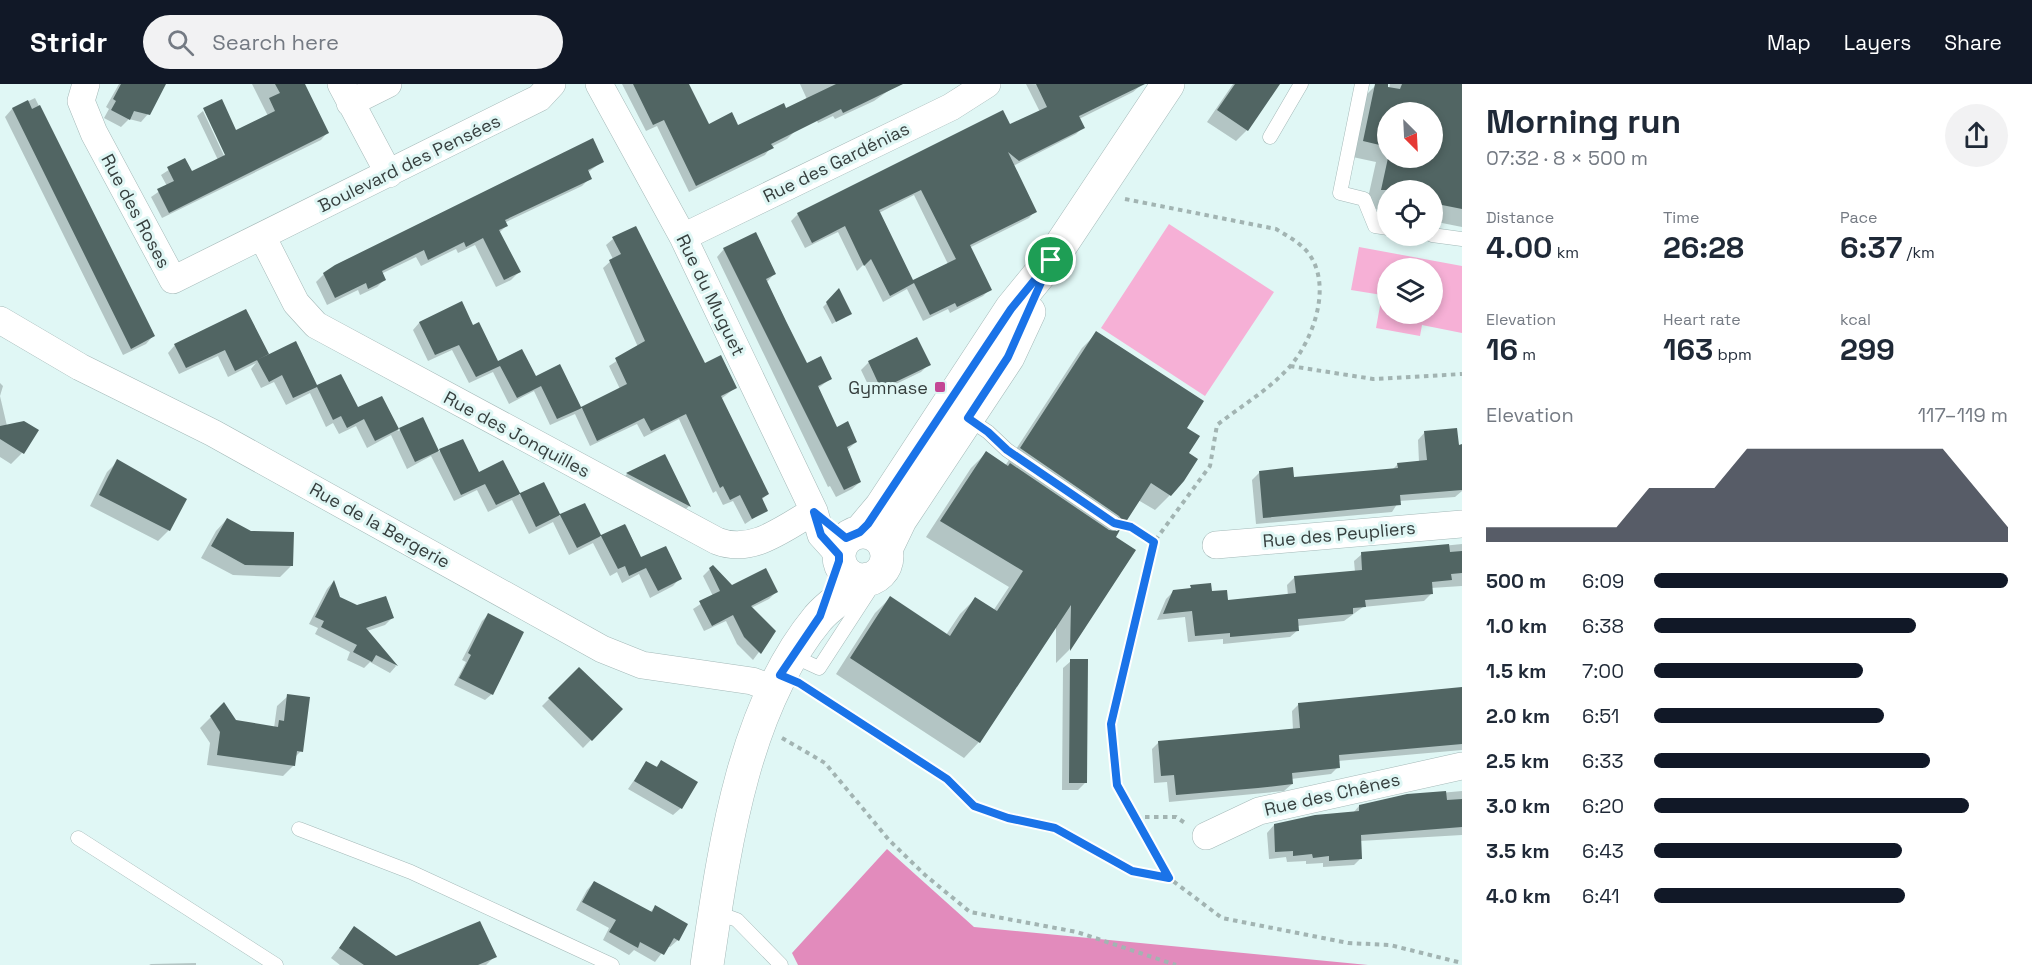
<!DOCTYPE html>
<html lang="en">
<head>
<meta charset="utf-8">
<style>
	:root { --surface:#fff; --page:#f2f2f3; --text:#1f2937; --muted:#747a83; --accent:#111827 }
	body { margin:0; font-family:"Space Grotesk",sans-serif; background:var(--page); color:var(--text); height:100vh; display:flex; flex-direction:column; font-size:22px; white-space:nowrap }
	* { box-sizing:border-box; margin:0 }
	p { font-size:20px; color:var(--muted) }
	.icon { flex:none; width:33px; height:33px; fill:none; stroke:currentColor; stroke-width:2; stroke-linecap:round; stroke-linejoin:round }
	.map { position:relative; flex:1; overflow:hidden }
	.side { display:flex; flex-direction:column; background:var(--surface); width:570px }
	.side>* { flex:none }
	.needle { width:39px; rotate:156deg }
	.controls { position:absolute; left:1377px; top:18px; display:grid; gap:12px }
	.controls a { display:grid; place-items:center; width:66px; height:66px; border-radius:50%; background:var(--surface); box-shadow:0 3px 9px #0003; font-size:30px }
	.pin { position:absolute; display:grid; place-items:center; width:51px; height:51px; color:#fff; margin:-26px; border:3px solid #fff; border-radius:50%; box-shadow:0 2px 6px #0007 }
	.round { display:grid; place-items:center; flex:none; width:63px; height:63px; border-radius:32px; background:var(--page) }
	.head { display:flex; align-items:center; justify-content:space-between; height:102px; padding:0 24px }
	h1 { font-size:33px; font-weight:700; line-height:45px }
	.figures { display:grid; grid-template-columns:repeat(3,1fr); gap:9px; height:102px; padding:6px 24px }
	.figures div { display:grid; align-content:center }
	.figures b { font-size:30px; font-weight:700 }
	.figures small { font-size:16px; font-weight:400 }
	.figures p { font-size:16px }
	.chart { height:168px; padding:12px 24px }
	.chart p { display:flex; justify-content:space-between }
	.chart svg { width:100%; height:108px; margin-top:6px; fill:var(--accent); opacity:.7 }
	ul { padding:0 24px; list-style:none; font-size:20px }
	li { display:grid; grid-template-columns:96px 72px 1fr; align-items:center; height:45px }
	li i { height:15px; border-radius:8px; background:var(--accent) }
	header { display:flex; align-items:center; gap:36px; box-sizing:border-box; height:84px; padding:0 30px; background:var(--accent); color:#fff }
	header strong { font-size:28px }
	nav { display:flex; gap:33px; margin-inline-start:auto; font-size:21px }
	.search { width:420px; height:54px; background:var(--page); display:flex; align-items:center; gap:15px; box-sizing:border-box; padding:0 21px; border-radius:33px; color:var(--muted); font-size:22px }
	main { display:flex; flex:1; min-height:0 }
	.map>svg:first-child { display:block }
	.green { fill:#f6b0d6; fill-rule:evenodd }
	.forest { fill:#e28bbc }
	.shadow { fill:#0003; fill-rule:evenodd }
	.building { fill:#516563; fill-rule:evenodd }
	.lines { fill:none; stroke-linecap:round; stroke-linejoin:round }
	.lane-casing { stroke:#a4b9b8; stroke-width:15 }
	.street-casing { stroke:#a4b9b8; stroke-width:28 }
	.secondary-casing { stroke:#a4b9b8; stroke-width:34 }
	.path { stroke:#a2b4b2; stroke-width:4; stroke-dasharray:4.5 4.5; stroke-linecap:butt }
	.lane { stroke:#fff; stroke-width:14 }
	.street { stroke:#fff; stroke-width:27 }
	.secondary { stroke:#fff; stroke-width:33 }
	.route-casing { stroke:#fff; stroke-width:12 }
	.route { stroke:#1a73e8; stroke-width:8 }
	.poi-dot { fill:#c44795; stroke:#e0f7f5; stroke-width:2 }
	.labels { text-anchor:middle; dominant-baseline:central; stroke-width:6; stroke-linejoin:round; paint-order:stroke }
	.street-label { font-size:18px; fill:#363f3e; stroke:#e0f7f5 }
	.poi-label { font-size:18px; fill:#363f3e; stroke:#e0f7f5; text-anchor:end }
</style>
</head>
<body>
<header>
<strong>Stridr</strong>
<div class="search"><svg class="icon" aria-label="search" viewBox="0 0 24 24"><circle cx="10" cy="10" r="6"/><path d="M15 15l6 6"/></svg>Search here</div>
<nav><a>Map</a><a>Layers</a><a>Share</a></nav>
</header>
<main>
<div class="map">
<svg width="1462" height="881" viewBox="0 0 1462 881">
	<rect width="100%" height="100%" fill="#e0f7f5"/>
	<path class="green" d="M1169 140 1274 208 1205 312 1101 244Z
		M1359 163 1462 182V249L1422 241 1420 252 1376 244 1382 211 1351 206ZM1432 184V230H1388V184Z"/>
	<path class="forest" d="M887 765 974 843 1368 881H798L792 869Z"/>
	<path class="shadow" d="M119 0H164L148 30 141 38 129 35 121 43 104 34 109 25 106 23Z
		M252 0H303L327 49 321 56 162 134 151 113 167 102 161 91 184 76 191 89 218 76 197 32 203 27 227 78 229 77 204 25 221 17 235 48 268 32Z
		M622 0H687L708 42 794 48 787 55 771 63 765 71 689 108 657 42 646 47Z
		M800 0H898L874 17 835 35 833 32 818 39Z
		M1026 0 1140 2 1133 8 1079 35 1083 43 1076 50 1013 82 1035 127 1029 134 969 164 990 205 983 212 950 229 948 225 923 237 907 205 883 218 864 180 857 187 838 148 805 164 791 137 798 130 1040 28ZM914 111 948 180 912 198 879 129Z
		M1233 0H1279L1247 46 1236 57 1207 38Z
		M1390 0H1462V143L1432 137V106H1388V128L1366 123 1376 78 1348 72 1360 17 1375 2 1389 5ZM1388 28H1432V74H1388Z
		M35 14 153 252 146 260 123 271 5 33 12 25Z
		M592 56 603 77 587 89 590 94 582 102 504 139 506 142 499 149 519 188 511 196 496 203 475 161 458 169 456 165 421 182 416 173 381 190 384 196 377 203 360 211 358 206 327 221 316 198 324 190Z
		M613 155 704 281 735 304 721 315 768 410 761 416 766 426 745 440 733 417 723 421 716 407 713 409 679 335 644 353 637 340 590 362 575 330 550 341 534 307 509 320 493 288 469 299 452 266 428 277 413 246 419 239 461 219 472 243 497 279 535 294 559 282 581 325 620 305 609 282 638 263 603 184 613 175 606 161Z
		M724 165 774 190 767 198 807 281 830 295 817 305 837 345 856 358 847 366 860 398 852 405 836 413 830 402 828 403 717 173Z
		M839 207 850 229 832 240 823 223Z
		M1097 249 1185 344 1187 369 1170 411 1155 426 1138 416 1114 449V453L1134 466 1069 566 1056 579V540L979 658 964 674 836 590 875 529 890 514 946 551 960 530 975 515 993 527 1009 503 926 453 971 384 986 369 1005 382 1082 264Z
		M175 261 267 270 262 275 316 303 340 292 357 325 382 314 398 347 422 335 438 368 457 359 479 390 503 378 519 411 543 400 559 432 584 421 600 453 626 441 641 475 680 494 673 502 650 514 639 490 622 499 617 488 610 492 593 459 569 471 553 438 529 450 512 416 488 428 477 406 454 417 431 372 407 385 391 351 367 364 356 342 339 350 333 339 326 343 310 309 286 321 274 298 261 304 251 285 256 279 228 293 218 272 179 290 168 269Z
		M869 278 929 280 921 288 873 311 861 286Z
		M0 299 3 302 0 312Z
		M0 312 7 342 22 369 11 380 0 373Z
		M1425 348 1462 362V407L1455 413 1399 417 1392 428 1256 440 1252 396 1260 388 1293 395 1392 386 1398 380 1419 378 1418 356Z
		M664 372 689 422 683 428 621 396 627 390Z
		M118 377 185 416 169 446 158 457 90 422 107 388Z
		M227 435 291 482 280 493 233 491 201 474 216 447Z
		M1462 460V502L1431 504 1432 509 1424 517 1363 523 1344 537 1297 542 1298 546 1290 553 1223 560V555L1188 558 1185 533 1157 536 1166 515 1174 507 1210 509 1227 517 1288 512 1287 501 1295 493 1355 488 1354 477 1362 470Z
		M710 485 732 503 776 508 769 515 751 524 774 548 753 576 737 560 726 537 704 547 693 525 713 512 703 492Z
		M333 498 338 514 357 523 392 534 385 541 367 547 396 582 390 589 370 578 364 584 347 576 350 568 315 550 318 544 309 540 327 505Z
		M488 531 492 610 485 616 454 601 466 578 462 576 482 537Z
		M1071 577 1085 699 1078 706H1062L1063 584Z
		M579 585 621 625 583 664 542 622Z
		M1462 604V666L1338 677V683L1331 690 1291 695 1292 700 1284 707 1169 718 1167 698 1154 699 1152 665 1159 658 1293 646 1292 627 1299 620Z
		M288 612 301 667 295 673 294 681 283 692 207 681 210 659 200 644 224 620 235 638 274 644 277 622Z
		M661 678 681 724 673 731 628 705 646 679 655 684Z
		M1462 707V751L1360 757 1361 774 1354 781 1323 783V779L1306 780V777L1287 778 1286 773 1269 775 1267 749 1274 741 1353 729 1359 722 1407 712Z
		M594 798 650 828 655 823 678 856 670 863 667 862 655 878 634 866 629 871 603 856 609 844 576 826 587 806Z
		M355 844 396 874 495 872 486 881H340L331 874Z
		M196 879V881H149L151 880Z"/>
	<path class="building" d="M121 0H166L150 31 134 27 130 36 111 26 116 17 113 15Z
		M275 0H305L329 49 169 129 157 105 174 97 167 83 185 74 192 87 225 71 203 24 222 15 236 46 275 27 269 14 280 9Z
		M633 0H689L709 40 732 28 738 41 784 19 786 24 836 0H903L843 29 841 25 771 60 774 64 696 102 664 36 653 41Z
		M1036 0H1145L1079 32 1085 44 1019 77 1008 68 1037 128 970 161 992 206 957 223 955 219 930 231 914 199 890 212 871 175 864 182 845 142 812 159 797 129 1003 26 1010 40 1047 23ZM921 106 956 175 913 196 879 126Z
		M1235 0H1280L1248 47 1217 26Z
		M1375 0H1388V3L1400 5 1402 0H1462V125L1432 119V106H1381L1388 74H1432V28H1388V63L1363 57Z
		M28 16 32 25 40 21 155 252 131 265 12 24Z
		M593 54 604 78 588 86 592 95 505 136 508 142 499 146 521 188 504 196 483 154 466 163 464 158 428 176 424 166 382 187 386 196 368 205 366 199 335 214 323 189 335 181Z
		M636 142 705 279 721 271 737 304 721 312 769 410 762 414 768 427 752 435 740 411 730 416 723 402 720 404 686 330 651 347 644 334 597 357 582 324 557 335 541 302 517 314 500 282 476 293 459 261 435 271 419 238 462 217 473 241 479 238 498 277 522 265 536 292 560 280 581 323 627 300 615 274 645 257 609 176 621 170 612 153Z
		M756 148 776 190 766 195 786 237 807 279 821 272 832 295 818 302 837 343 848 337 857 358 847 363 861 398 844 406 723 164Z
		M839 204 852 230 836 238 826 218Z
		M246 225 269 270 235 287 225 266 186 284 174 260Z
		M1096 247 1204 317 1187 344 1200 352 1189 369 1198 375 1184 397 1171 412 1151 399 1122 444V436L1119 432 1020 364Z
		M917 253 931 281 881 305 868 277Z
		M296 257 317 301 341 290 358 323 382 312 399 345 375 357 364 335 347 344 341 332 333 336 317 303 293 314 282 291 269 298 257 276Z
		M423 333 439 367 415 378 399 344Z
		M24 337 39 346 24 370 0 355V342Z
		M1457 344 1459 361 1462 360V406L1400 411 1401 421 1263 434 1259 387 1293 383 1294 393 1398 384 1397 379 1427 376 1424 347Z
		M463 355 479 388 503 376 520 409 544 398 560 430 585 419 601 451 625 440 641 473 666 462 682 495 658 507 646 484 629 492 625 482 618 485 601 452 577 464 560 431 536 443 520 410 496 421 485 400 461 411 439 365Z
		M986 367 1008 382 1010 379 1109 446 1117 447 1121 444 1116 453 1136 466 1070 567 1071 521 980 659 850 574 890 512 950 552 975 513 997 527 1023 487 940 437Z
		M665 370 691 423 626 389Z
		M117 375 187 415 170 447 99 411Z
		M227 434 251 447 294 448 293 482 245 481 211 462Z
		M1449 460 1450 468 1462 467V489L1451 490 1452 496 1432 498 1433 510 1365 516 1366 523 1353 524V530L1298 535 1299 547 1230 553V549L1195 552 1192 527 1163 530 1173 506 1191 504 1190 501 1211 499 1212 507 1227 506 1228 516 1296 509 1294 492 1362 486 1361 468Z
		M713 481 732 501 766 484 778 508 751 522 776 547 761 570 744 553 733 531 712 542 699 517 720 507 709 484Z
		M334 496 340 513 357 521 386 512 394 534 366 544 398 582 376 571 372 578 353 568 357 561 321 543 324 537 315 533Z
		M488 529 524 548 493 611 459 594 471 571 468 569Z
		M1070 575H1088L1087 699H1069Z
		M579 583 623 625 592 657 548 614Z
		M1462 603V660L1339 671 1340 684 1292 689 1293 700 1258 704 1176 711 1174 691 1161 692 1158 657 1300 644 1298 619Z
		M287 610 310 613 303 668 297 667 295 682 217 671 220 648 210 632 224 618 236 636 278 643 279 636 284 637Z
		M661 676 698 698 682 725 634 697 646 677 657 683Z
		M1446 707 1447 716 1462 715V743L1361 751 1362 775 1329 777V772L1313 774 1312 770 1293 772V767L1275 768 1274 740 1315 731 1359 727V721L1407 710Z
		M594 797 652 828 655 821 688 840 679 857 674 854 664 871 640 858 638 864 609 848 616 836 582 818Z
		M480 837 497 873 478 881H364L339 864 354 842 396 872Z"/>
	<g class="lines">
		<defs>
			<path id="lane" d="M1362 0 1340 109 1364 115 1375 142 1388 144
				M1270 53 1301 0
				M1432 151 1462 155
				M967 334 988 348 1007 366 1114 439
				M791 571 819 584 871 504
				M299 745 411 788 612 881
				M78 754 276 881
				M715 828 737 836 781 881"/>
			<path id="street" d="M86 0 81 17 94 49 173 196 539 14 552 0
				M341 0 389 90
				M599 0 683 153 814 427 821 451 839 471
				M350 19 388 0
				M262 152 296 219 316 241 717 457C752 471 784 444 814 427
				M683 153 951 23 987 0
				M0 236 80 283 213 349 602 565 642 581 752 597 774 605
				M1216 461 1462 440
				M1206 752 1259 727 1462 682"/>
			<path id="secondary" d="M860 448 881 423 1011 225 1051 176 1168 0
				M839 472a24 24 0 1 1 48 0a24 24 0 1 1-48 0Z
				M886 465 900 436 1008 273 1029 228
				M707 881C724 767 742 626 818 534 831 519 852 506 868 495"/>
		</defs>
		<use href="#lane" class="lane-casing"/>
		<use href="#street" class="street-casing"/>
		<use href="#secondary" class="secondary-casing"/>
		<path class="path" d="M1125 115 1276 145C1289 153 1303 160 1311 173 1331 205 1313 254 1292 280 1272 304 1241 322 1217 341L1210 382 1154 458 1111 640 1117 701 1169 794
			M1290 282 1373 295 1462 290
			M1132 443 1154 458
			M805 603 947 695 974 722 1008 734 1055 744 1132 787 1169 794 1222 834 1348 859 1390 861 1462 879
			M782 654 825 679 889 756 925 791 970 828 1077 848 1176 881
			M1136 733H1176L1185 739"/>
		<use href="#lane" class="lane"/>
		<use href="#street" class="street"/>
		<use href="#secondary" class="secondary"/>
	</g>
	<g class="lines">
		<defs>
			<path id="route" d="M1051 176 1008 273 968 334 988 348 1007 366 1114 439 1131 443 1154 458 1111 640 1117 701 1169 794 1132 787 1055 744 1008 734 974 722 947 695 799 599 780 591 820 532 839 477V471L821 451 814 428 846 454 860 448 868 440 1011 225Z"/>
		</defs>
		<use href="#route" class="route-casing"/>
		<use href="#route" class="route"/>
	</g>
	<rect class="poi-dot" x="934" y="297" width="12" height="12" rx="3"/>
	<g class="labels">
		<g class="street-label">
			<text transform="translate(836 78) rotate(-26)">Rue des Gardénias</text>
			<text transform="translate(409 79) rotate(-26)">Boulevard des Pensées</text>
			<text transform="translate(136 127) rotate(62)">Rue des Roses</text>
			<text transform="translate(711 211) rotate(64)">Rue du Muguet</text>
			<text transform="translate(517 350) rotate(28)">Rue des Jonquilles</text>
			<text transform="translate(380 441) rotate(29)">Rue de la Bergerie</text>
			<text transform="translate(1339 450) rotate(-5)">Rue des Peupliers</text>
			<text transform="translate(1332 710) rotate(-13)">Rue des Chênes</text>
		</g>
		<g class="poi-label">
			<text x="928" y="303">Gymnase</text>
		</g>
	</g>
</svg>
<div class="controls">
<a><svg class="needle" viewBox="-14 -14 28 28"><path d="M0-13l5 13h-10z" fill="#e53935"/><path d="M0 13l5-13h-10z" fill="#747a83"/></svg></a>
<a><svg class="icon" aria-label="locate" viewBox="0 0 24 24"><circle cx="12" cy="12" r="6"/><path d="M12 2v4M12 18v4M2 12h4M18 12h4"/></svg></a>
<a><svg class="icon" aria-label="layers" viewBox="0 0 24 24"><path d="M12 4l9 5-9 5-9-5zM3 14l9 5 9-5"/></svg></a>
</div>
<div class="pin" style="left:1051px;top:176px;background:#1e9e55"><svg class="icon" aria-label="arrive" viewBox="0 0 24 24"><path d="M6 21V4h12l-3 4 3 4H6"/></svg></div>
</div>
<section class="side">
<div class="head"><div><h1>Morning run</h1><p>07:32 · 8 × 500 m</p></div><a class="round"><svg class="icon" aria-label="share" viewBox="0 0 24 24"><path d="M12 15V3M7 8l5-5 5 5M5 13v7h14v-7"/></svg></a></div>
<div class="figures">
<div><p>Distance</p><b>4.00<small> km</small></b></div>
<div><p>Time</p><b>26:28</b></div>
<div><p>Pace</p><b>6:37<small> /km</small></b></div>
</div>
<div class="figures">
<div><p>Elevation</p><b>16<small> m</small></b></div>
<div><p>Heart rate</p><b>163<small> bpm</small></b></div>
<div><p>kcal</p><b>299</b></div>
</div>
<div class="chart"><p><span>Elevation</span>117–119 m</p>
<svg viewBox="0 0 160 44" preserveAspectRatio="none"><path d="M0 44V38L10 38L20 38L30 38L40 38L50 22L60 22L70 22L80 6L90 6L100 6L110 6L120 6L130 6L140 6L150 22L160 38V44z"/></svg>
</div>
<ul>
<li><b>500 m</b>6:09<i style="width:100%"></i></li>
<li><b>1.0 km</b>6:38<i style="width:74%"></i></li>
<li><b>1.5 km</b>7:00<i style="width:59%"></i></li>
<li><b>2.0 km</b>6:51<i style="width:65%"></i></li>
<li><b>2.5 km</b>6:33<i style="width:78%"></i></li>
<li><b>3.0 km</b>6:20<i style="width:89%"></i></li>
<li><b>3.5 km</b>6:43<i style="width:70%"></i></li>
<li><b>4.0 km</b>6:41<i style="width:71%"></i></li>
</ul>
</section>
</main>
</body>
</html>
